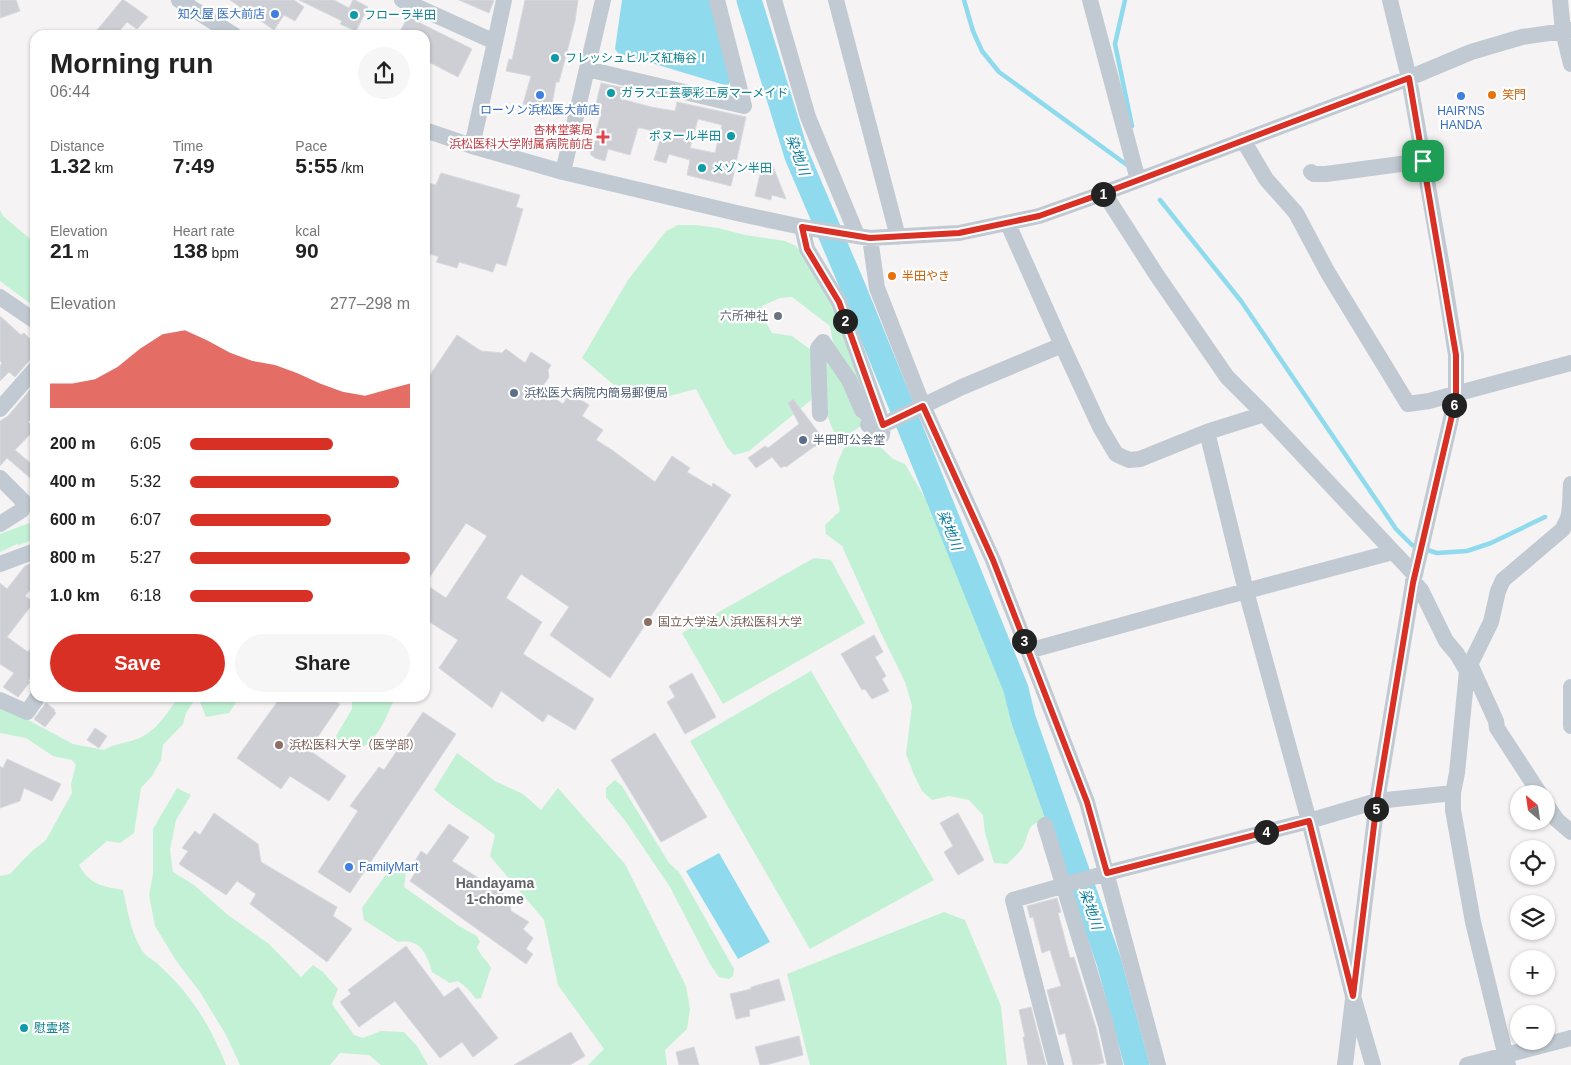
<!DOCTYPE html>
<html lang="en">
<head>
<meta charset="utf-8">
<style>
	:root { --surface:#fff; --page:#f6f6f6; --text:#222; --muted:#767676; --accent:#d93025 }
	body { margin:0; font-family:Helvetica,"Noto Sans JP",sans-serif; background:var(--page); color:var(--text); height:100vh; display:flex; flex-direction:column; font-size:19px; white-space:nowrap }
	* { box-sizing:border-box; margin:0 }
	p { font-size:16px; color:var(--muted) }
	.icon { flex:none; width:28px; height:28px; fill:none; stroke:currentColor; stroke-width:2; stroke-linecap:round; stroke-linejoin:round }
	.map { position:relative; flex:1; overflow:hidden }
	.drawer { position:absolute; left:30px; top:30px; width:400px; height:672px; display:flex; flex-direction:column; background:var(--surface); border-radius:15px; box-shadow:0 1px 4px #0004 }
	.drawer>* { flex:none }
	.needle { width:32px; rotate:331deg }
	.tools { position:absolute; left:1510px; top:785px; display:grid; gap:10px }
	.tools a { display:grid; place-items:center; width:45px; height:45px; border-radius:50%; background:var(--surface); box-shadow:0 1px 4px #0004; font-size:25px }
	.pin { position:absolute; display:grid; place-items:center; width:42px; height:42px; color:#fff; margin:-21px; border-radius:10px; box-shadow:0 2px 8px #0006 }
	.km { position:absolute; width:25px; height:25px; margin:-12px; border-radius:50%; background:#222; color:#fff; font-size:14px; line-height:25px; text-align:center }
	.round { display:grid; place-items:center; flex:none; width:52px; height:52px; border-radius:26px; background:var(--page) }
	.overview { display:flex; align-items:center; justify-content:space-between; height:85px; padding:0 20px }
	h1 { font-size:28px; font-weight:600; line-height:38px }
	.figures { display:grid; grid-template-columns:repeat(3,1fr); gap:8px; height:85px; padding:5px 20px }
	.figures div { display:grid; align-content:center }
	.figures b { font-size:21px; font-weight:600 }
	.figures small { font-size:14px; font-weight:400 }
	.figures p { font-size:14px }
	.chart { height:140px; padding:10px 20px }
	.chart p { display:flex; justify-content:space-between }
	.chart svg { width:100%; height:90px; margin-top:5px; fill:var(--accent); opacity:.7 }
	.primary-button { display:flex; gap:10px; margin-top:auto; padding:10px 20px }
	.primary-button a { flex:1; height:58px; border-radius:30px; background:var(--accent); color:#fff; font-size:20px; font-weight:600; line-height:58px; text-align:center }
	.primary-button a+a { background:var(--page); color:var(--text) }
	ul { padding:0 20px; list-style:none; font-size:16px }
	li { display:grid; grid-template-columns:80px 60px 1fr; align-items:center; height:38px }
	li i { height:12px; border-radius:6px; background:var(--accent) }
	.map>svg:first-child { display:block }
	.green { fill:#c3f1d5 }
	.water { fill:#90daee }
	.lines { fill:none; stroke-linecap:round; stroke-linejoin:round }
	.stream { stroke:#90daee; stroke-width:4.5 }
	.river { stroke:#90daee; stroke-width:25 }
	.building { fill:#cdcfd5; stroke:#d7d9de; fill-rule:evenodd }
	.minor { stroke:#c1cad2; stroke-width:16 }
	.route-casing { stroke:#fff; stroke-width:10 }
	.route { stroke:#d93025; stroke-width:6 }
	.shop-dot { fill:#3f7fe0; stroke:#fff; stroke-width:2 }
	.culture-dot { fill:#0f9aa8; stroke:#fff; stroke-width:2 }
	.food-dot { fill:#e8710a; stroke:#fff; stroke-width:2 }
	.health-dot { fill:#e0444e; stroke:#fff; stroke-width:2 }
	.worship-dot { fill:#6b7280; stroke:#fff; stroke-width:2 }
	.service-dot { fill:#5c6f8a; stroke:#fff; stroke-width:2 }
	.education-dot { fill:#8d6e63; stroke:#fff; stroke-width:2 }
	.labels { text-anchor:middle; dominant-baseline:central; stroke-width:4.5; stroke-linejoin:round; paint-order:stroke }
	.shop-label { font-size:12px; fill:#366cbe; stroke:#fff }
	.culture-label { font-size:12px; fill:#0d838f; stroke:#fff; text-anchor:start }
	.food-label { font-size:12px; fill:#c56008; stroke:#fff; text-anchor:start }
	.health-label { font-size:12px; fill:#be3a42; stroke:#fff; text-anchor:end }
	.worship-label { font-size:12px; fill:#5b616d; stroke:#fff; text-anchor:end }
	.service-label { font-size:12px; fill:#4e5e75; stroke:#fff; text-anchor:start }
	.education-label { font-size:12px; fill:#785e54; stroke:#fff; text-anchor:start }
	.water-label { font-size:14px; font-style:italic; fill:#0c7c9b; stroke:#fff }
	.neighbourhood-label { font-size:14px; font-weight:bold; fill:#5f6368; stroke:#fff }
</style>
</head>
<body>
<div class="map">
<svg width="1571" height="1065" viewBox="0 0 1571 1065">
	<rect width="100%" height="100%" fill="#f5f3f3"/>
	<path class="green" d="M0 210 3 216 35 243V307L0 281Z
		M678 225H695L718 228 745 235 785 241 796 246 835 302 877 416 833 342 830 326 792 297 780 298 762 306V316L772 333 792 336 811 350 813 388 811 400 749 451 734 455 727 447 696 389 654 400 614 385 582 358 628 280 666 231Z
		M822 347 866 423 839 440C821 413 822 379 822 347Z
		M866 433 893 459 905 464 941 525 974 599 1011 691 1019 725 1044 789 1051 813 1044 821C1024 823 1030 838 1021 850 1017 855 1011 860 1007 864L994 863 985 833 983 815 969 800 949 796 932 800 922 791 914 775 906 754 912 706 905 682 881 633 842 546 826 534 825 525 840 511 833 478 838 461 844 448 855 438Z
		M35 521V539L19 545 17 544 0 552V534Z
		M814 558 831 560 865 623 723 704 682 633Z
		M811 671 934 880 810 949 690 741Z
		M178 698H239L229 713 206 717 199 699H195L186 713 183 724 163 745 161 760 152 776 141 788 134 833 120 843 107 841 79 865C90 885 102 886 123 890 128 911 130 930 141 949 144 955 152 959 158 964 163 969 169 975 174 980 197 1004 214 1034 226 1065H0V876L10 874 31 852 46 840 72 793 71 784 76 765 72 760 53 756 26 738 0 733V705L73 744 104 750C115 743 125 744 137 739 156 732 167 713 178 698Z
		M349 698H395C386 716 379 741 358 749L340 745 336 736 352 709V701Z
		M457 753 495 781 523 794 541 810 558 788 625 864 686 986 690 1009 687 1029 665 1050 667 1065H588L604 1049 558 985 544 920 490 856 495 835C475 819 453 807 434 790Z
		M615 780 622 786 669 863 679 872 734 969 733 976 729 979 719 977 710 964 670 887 626 822 606 797V788Z
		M177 788 191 795 176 820 170 850 173 872 194 885 228 915 269 944 301 977 313 965 323 972 338 989 332 1004 354 1035 363 1038 381 1031 404 1032 417 1046 428 1065H381L369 1055 340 1053 330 1065H240L226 1035 200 992 177 962 155 926 149 895 153 874V829Z
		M401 867 406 872 404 887 459 926 477 936 480 942 477 947C480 956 487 960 491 968L481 998 476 999 467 988 458 981 450 983 432 972C427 953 419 938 398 942L364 920 362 908 390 869Z
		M944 912 965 920 1001 1006 1007 1065H810L787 974Z"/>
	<path class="water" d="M622 0H710L731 79 728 86 618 53 615 49Z
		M719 853 770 942 738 959 686 871Z"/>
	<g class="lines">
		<path class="stream" d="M964 0 973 31 982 51 999 72 1127 165
			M1125 0 1115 44 1132 126
			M1160 200 1241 301 1396 529 1412 545 1437 553 1467 551 1491 543 1545 517"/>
		<path class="river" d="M749 0 797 156 853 287 1016 689 1023 718 1109 962 1137 1065"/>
	</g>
	<path class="building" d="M0 0H16L20 11 0 18Z
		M122 0H124L148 17 137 29 127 22 116 35H93Z
		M230 0H294L304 7 295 21 284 15 274 30Z
		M299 0H334L349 8 353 0H355L368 7 356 31 340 24 342 21Z
		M459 0H494L489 13Z
		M525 0H578L575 21 559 82H556L551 110 523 104 531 76 506 71 509 59 512 60Z
		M408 17 472 49 458 77 425 60V35H398Z
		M601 83 624 88 621 99 651 107 675 111 677 102 746 117 731 186 687 175 690 160 669 154 666 163 654 160 662 133 641 128H638L630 155 608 149 605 161 595 158 591 155 590 150 593 144 601 113 594 112ZM698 119 722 125 715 153 690 148Z
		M763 161 772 164 786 199 772 195 771 200 755 196Z
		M441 173 520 195 516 207 523 209 506 266 496 263 493 272 459 262 457 268 436 262 439 257 425 252V182L436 185Z
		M0 316 21 335 24 333 35 344V354L15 377 9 372 0 381V366L2 363 0 361Z
		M457 335 481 351 502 353 506 349 525 363 531 352 551 365 548 370 549 377 541 389 563 404 570 393 589 405 582 416 603 430 596 440 612 450 655 482 672 456 690 468 687 472 712 487 713 483 731 495 610 678 550 635 569 607 521 574 506 598 542 622 523 654 594 699 575 730 548 714 543 722 501 691 492 708 439 668 458 640 425 619V372L430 375ZM466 523 487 536 446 598 425 584Z
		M35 384V414L28 422 35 429 15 450 35 467V482L7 458 0 466V421L8 416Z
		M793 399 825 441 817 447 815 446 786 467 784 466 781 468 772 457 756 468 748 458 765 446 768 448 799 424 788 403Z
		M35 562V584L25 596 34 602 7 637 28 652 35 643V671L28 681 30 682 18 697 3 687 14 673 0 664V583L7 589 25 566Z
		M874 635 883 652 875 657 886 676 882 679 889 691 872 699 865 689 862 690 841 654Z
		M692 673 716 717 685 734 667 702 675 697 669 686Z
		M280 698H329L340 704 309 750 346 776 329 801 290 776 281 789 237 758Z
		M46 703 55 710 54 711 56 713 45 727 34 719Z
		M423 712 456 734 350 893 318 872 358 811 350 806 379 767 384 770Z
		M95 728 107 736 99 748 87 740Z
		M655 733 707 817 661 842 611 760Z
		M7 759 61 784 52 801 24 788 20 801 0 808V766L3 768Z
		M214 813 258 844 261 862 337 907 333 916 352 929 327 962 250 904 256 894 237 881 226 895 179 864 188 851 182 848 195 831 200 835Z
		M958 813 984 860 958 875 944 852 953 846 940 823Z
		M449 824 469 837 452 861 508 897 511 911 529 922 523 929 533 938 526 949 533 954 526 964 410 881 419 867 414 863 421 851 427 855Z
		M1057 898 1061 912 1058 913 1070 958 1074 957 1096 1028 1104 1063 1095 1065H1073L1065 1033 1059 1035 1047 990 1061 986 1050 950 1042 953 1033 917 1030 918 1027 906Z
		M406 946 444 997 458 987 498 1038 473 1057 462 1042 440 1058 395 1001 359 1027 340 1002 351 994 348 990Z
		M779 979 785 1000 749 1010 750 1016 736 1019 730 994 751 989V987Z
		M1031 1007 1046 1065H1028L1023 1037H1025L1019 1010Z
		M571 1032 585 1056 570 1065H514Z
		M799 1036 803 1055 766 1065H760L755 1047Z
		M694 1047 699 1065H679L676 1052Z"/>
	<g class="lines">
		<path class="minor" d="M179 0 234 35
			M402 0 495 42 472 146
			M774 0 808 117 857 235
			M836 0 898 237
			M1090 0 1138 180
			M1560 0 1563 31 1571 64
			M495 42 504 0
			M587 69 744 106 717 0
			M425 130 472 146 563 172 741 214 802 227 870 238 959 233 1039 216 1104 193 1409 78 1471 52 1522 37 1571 30
			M1243 140 1266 179 1296 213 1328 273 1408 404 1429 401 1571 363
			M563 172 603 0
			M1311 172 1314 174H1326L1423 161
			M1104 193 1156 274 1227 377 1264 414 1415 575
			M1008 224 1062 345 1100 427 1116 454 1129 460 1140 459 1207 432 1264 414
			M802 227 807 249 839 302 883 425 882 435 868 425
			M870 238 877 288 923 406 993 560 1087 802 1158 1065
			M0 297 35 321
			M0 409 35 369
			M820 414 818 348 823 342 849 380 862 410 883 425
			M883 425 962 387 1062 345
			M1207 432 1246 591 1309 821 1353 996 1373 1065
			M0 478 23 501 22 510 0 524
			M0 564 35 551
			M1413 581 1421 590 1446 641 1457 654 1467 671
			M1028 651 1246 591 1393 552
			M1471 666 1496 721 1497 728 1540 794
			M1571 687V726
			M0 700 27 712 37 698
			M1546 804 1557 820 1571 832
			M1045 825 1106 1025 1115 1065
			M1056 1065 1013 900 1107 873 1309 821 1377 801 1453 793
			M1345 1065 1377 801 1413 583 1456 397V355L1444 278 1409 78 1390 0
			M1467 1065 1571 1038
			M1508 1065 1473 922 1453 810V793L1457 773 1467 671 1491 622 1498 591 1503 580 1563 529C1564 525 1567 521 1568 518 1571 508 1570 495 1571 484"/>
	</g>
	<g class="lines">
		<defs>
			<path id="route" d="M1409 78 1456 355V398L1413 583 1377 801 1353 996 1309 821 1107 873 1087 802 993 560 923 406 883 425 839 302 807 249 802 227 870 238 959 233 1039 216 1104 193Z"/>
		</defs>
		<use href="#route" class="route-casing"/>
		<use href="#route" class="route"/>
	</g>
	<g class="shop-dot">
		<circle cx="275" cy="14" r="5"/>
		<circle cx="540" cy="95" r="5"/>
		<circle cx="1461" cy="96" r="5"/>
		<circle cx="349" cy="867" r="5"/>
	</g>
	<g class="culture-dot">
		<circle cx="354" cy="15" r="5"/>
		<circle cx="555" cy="58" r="5"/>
		<circle cx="611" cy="93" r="5"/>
		<circle cx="731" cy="136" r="5"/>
		<circle cx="702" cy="168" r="5"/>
		<circle cx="24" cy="1028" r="5"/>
	</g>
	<g class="food-dot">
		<circle cx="1492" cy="95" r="5"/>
		<circle cx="892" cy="276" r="5"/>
	</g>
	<path class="health-dot" d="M600.5 129.5h5v5h5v5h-5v5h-5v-5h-5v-5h5z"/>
	<circle class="worship-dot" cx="778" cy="316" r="5"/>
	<g class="service-dot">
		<circle cx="514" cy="393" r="5"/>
		<circle cx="803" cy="440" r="5"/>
	</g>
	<g class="education-dot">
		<circle cx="648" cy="622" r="5"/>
		<circle cx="279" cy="745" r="5"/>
	</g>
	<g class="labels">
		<g class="shop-label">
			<text x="265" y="14" text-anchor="end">知久屋 医大前店</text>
			<text x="540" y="110">ローソン浜松医大前店</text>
			<text x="1461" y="111">HAIR'NS<tspan x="1461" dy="14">HANDA</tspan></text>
			<text x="359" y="867" text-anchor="start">FamilyMart</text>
		</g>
		<g class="culture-label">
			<text x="364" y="15">フローラ半田</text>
			<text x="565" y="58">フレッシュヒルズ紅梅谷Ⅰ</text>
			<text x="621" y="93">ガラス工芸夢彩工房マーメイド</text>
			<text x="721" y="136" text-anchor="end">ポヌール半田</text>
			<text x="712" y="168">メゾン半田</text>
			<text x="34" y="1028">慰霊塔</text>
		</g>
		<g class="food-label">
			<text x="1502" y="95">笑門</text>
			<text x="902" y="276">半田やき</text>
		</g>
		<g class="health-label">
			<text x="593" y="130">杏林堂薬局<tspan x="593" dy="14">浜松医科大学附属病院前店</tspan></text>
		</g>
		<g class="worship-label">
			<text x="768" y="316">六所神社</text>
		</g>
		<g class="service-label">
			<text x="524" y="393">浜松医大病院内簡易郵便局</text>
			<text x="813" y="440">半田町公会堂</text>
		</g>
		<g class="education-label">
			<text x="658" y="622">国立大学法人浜松医科大学</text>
			<text x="289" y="745">浜松医科大学（医学部）</text>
		</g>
		<g class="water-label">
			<text transform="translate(798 155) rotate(70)">染地川</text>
			<text transform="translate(950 530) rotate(68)">染地川</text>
			<text transform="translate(1091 909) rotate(71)">染地川</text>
		</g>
		<g class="neighbourhood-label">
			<text x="495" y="883">Handayama<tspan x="495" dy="16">1-chome</tspan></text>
		</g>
	</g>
</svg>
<div class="tools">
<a><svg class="needle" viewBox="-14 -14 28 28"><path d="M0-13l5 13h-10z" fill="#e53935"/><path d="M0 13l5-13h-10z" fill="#767676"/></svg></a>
<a><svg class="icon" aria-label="locate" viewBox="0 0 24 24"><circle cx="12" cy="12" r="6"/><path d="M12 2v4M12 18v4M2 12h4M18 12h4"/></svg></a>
<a><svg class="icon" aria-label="layers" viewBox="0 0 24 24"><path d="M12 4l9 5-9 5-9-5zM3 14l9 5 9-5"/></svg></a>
<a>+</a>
<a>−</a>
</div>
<div class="pin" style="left:1423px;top:161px;background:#1e9e55"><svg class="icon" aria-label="arrive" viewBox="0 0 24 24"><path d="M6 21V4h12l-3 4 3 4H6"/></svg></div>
<b class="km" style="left:1103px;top:194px">1</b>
<b class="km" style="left:845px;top:321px">2</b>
<b class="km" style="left:1024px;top:641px">3</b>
<b class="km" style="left:1266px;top:832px">4</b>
<b class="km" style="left:1376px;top:809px">5</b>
<b class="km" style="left:1454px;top:405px">6</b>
<section class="drawer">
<div class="overview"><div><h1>Morning run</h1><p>06:44</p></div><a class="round"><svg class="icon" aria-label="share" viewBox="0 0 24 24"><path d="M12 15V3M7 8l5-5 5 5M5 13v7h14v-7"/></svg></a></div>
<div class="figures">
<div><p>Distance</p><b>1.32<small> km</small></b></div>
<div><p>Time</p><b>7:49</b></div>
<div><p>Pace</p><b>5:55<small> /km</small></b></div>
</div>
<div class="figures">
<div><p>Elevation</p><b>21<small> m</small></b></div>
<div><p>Heart rate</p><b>138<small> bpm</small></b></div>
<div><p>kcal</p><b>90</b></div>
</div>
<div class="chart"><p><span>Elevation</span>277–298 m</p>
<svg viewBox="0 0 160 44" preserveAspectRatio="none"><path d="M0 44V32L10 32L20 30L30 24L40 15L50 8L60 6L70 11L80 17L90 21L100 23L110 27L120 32L130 36L140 38L150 35L160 32V44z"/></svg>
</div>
<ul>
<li><b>200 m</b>6:05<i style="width:65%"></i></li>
<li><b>400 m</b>5:32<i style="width:95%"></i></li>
<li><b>600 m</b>6:07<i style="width:64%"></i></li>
<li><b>800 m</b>5:27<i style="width:100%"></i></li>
<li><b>1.0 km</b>6:18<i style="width:56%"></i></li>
</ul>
<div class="primary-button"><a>Save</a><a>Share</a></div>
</section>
</div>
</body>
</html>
